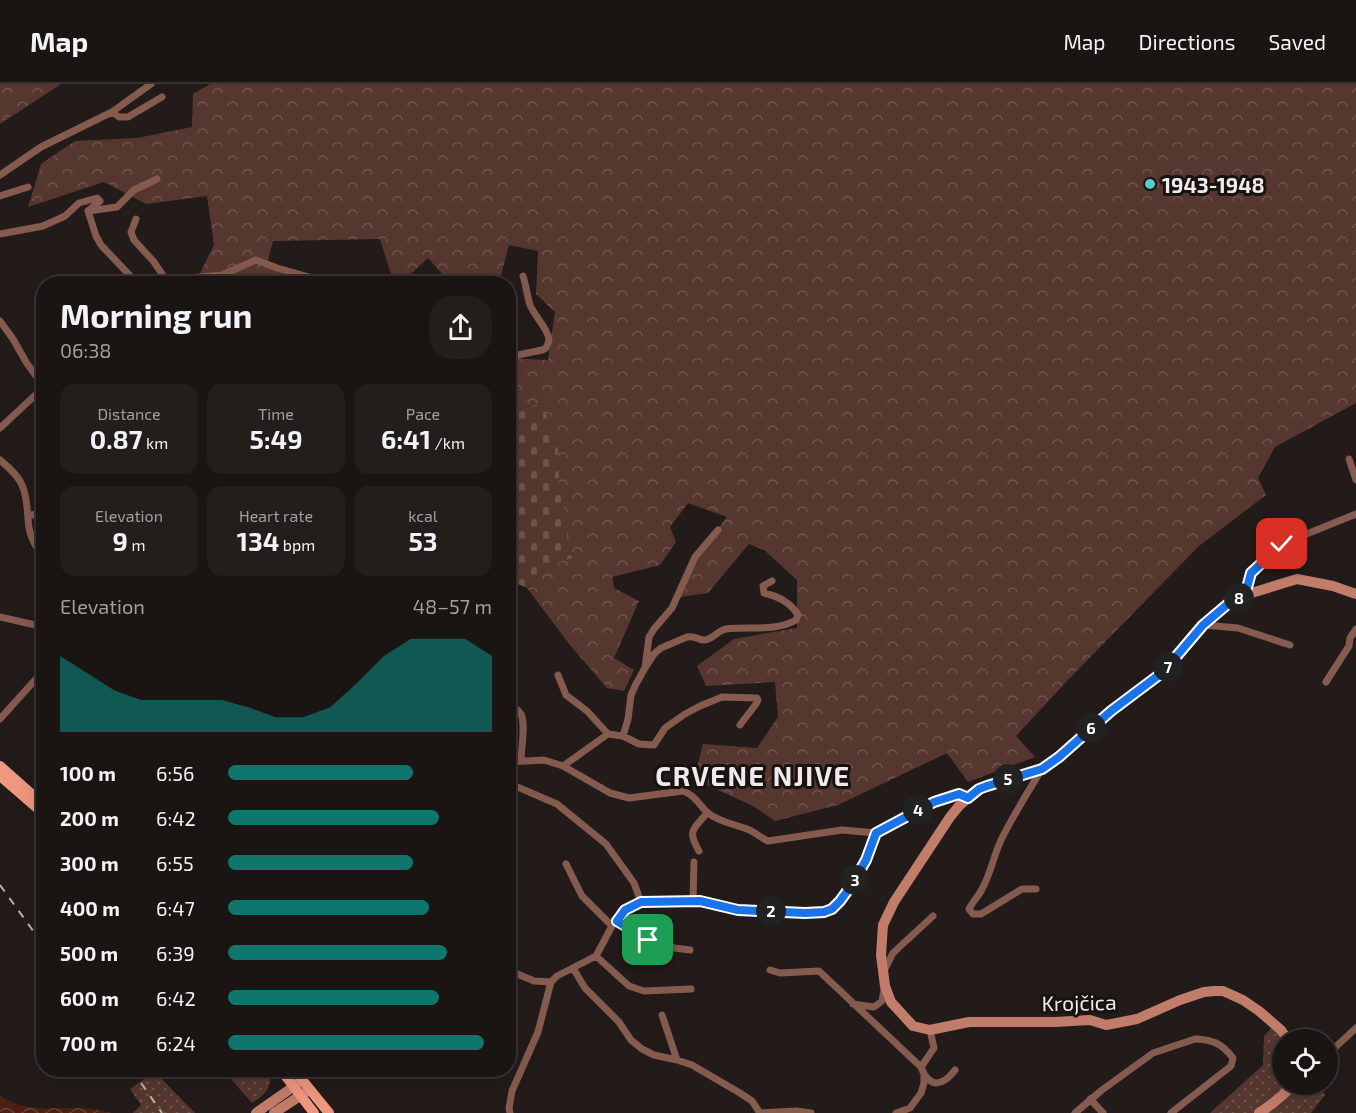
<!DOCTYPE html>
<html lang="en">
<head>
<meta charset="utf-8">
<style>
	:root { --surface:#1a1413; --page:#231d1c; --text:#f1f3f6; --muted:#9f9ea0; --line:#383333; --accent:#0f766e }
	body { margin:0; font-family:"Exo 2",sans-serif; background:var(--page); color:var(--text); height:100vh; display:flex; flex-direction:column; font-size:22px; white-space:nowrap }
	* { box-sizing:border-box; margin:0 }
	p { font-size:20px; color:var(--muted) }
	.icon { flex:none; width:33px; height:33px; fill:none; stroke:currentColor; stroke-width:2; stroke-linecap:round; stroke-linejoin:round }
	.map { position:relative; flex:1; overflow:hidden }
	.side { position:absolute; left:36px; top:192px; width:480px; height:801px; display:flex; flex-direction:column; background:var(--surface); border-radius:24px; box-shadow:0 6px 24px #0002,0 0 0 2px var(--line) }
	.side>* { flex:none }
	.controls { position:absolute; left:1272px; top:945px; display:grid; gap:12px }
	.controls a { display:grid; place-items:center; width:66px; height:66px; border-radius:50%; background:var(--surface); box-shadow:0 6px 24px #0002,0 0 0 2px var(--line); font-size:30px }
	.pin { position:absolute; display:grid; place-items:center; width:51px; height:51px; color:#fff; margin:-26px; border-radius:12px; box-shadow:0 3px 9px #0006 }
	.km { position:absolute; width:30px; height:30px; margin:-15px; border-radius:50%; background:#222; color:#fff; font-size:16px; line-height:30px; text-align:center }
	.round { display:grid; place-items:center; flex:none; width:63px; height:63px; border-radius:24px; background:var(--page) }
	.headline { display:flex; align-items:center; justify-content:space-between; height:102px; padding:0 24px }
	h1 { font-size:33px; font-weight:700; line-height:45px }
	.figures { display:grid; grid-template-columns:repeat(3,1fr); gap:9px; height:102px; padding:6px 24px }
	.figures div { display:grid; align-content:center; border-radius:15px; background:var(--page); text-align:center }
	.figures b { font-size:26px; font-weight:700 }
	.figures small { font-size:16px; font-weight:400 }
	.figures p { font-size:16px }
	.chart { height:168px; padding:12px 24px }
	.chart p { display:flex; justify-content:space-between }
	.chart svg { width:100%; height:108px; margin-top:6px; fill:var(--accent); opacity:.7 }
	ul { padding:0 24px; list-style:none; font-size:20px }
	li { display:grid; grid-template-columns:96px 72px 1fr; align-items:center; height:45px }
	li i { height:15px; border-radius:8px; background:var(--accent) }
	header { display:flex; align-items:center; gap:36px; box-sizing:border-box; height:84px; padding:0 30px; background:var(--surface); border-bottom:2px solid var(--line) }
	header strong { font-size:28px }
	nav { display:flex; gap:33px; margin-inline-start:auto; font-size:21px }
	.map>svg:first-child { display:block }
	.grass { fill:url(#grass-dots) }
	.forest { fill:url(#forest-crowns) }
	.cemetery { fill:url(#cemetery-stones) }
	.water { fill:url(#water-waves) }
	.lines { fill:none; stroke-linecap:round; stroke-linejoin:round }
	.street { stroke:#855a4f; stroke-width:7 }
	.secondary { stroke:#c17c6a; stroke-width:10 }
	.primary { stroke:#ef977f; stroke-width:10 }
	.rail { stroke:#b8b3b1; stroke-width:2; stroke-dasharray:8 8; stroke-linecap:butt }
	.route-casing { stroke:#fff; stroke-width:12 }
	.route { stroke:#1a73e8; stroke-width:8 }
	.poi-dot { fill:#52ccd6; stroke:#181210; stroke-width:2 }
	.labels { text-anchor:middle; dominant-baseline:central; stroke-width:6; stroke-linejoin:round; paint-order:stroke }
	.poi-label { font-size:21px; font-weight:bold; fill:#f0ebea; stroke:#181210; text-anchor:start }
	.street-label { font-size:21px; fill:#f0ebea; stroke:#181210 }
	.district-label { font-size:27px; font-weight:bold; letter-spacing:1.5px; fill:#f0ebea; stroke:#181210 }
</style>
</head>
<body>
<header>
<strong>Map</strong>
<nav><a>Map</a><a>Directions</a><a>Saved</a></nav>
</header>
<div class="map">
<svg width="1356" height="1029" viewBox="0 0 1356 1029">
	<defs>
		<pattern id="grass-dots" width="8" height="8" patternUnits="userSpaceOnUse" patternTransform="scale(1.5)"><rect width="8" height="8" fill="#56372f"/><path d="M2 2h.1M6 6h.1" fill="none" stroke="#6f544d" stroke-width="1.8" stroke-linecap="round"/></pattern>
		<pattern id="forest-crowns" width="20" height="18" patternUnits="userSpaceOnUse" patternTransform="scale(1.5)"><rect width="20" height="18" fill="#56372f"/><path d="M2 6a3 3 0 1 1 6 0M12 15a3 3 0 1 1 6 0" fill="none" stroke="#6f544d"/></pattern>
		<pattern id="cemetery-stones" width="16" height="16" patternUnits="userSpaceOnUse" patternTransform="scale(1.5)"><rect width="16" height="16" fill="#56372f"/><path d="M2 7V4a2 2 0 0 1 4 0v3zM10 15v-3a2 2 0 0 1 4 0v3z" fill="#6f544d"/></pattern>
		<pattern id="water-waves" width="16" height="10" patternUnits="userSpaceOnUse" patternTransform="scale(1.5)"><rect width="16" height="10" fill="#4d1f13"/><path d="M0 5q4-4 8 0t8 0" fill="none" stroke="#674036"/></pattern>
	</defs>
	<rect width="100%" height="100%" fill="#221b19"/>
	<path class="grass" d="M1274 941 1282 956V1000L1317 1001 1325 1011 1311 1029H1210L1263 981 1264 952Z
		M139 986H153L195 1029H133L141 1021 130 1005 144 995Z
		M223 986H269C274 1002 265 1011 252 1019Z"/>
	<path class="forest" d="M0 0H61L0 40Z
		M210 0H1356V319L1275 363 1258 394 1266 411 1199 462 1067 597 1016 652 1035 673 968 698 947 669 838 721 775 737 753 722 694 695 703 660 757 664 778 633 775 598 706 602 697 582 734 555 797 544V496L764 466 749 460 708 509 680 513 698 470 727 433 688 419 670 443 676 458 660 481 612 493 614 504 639 517 614 574 634 586 624 607 607 604 570 561 527 504 547 482 559 397 557 363 542 319 509 328V274L548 276 555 228 536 210 538 167 509 161 499 199H450L428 174 401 199 394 200 380 155 273 157 268 177 317 199H195L214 161 207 112 146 120 104 98 28 123 41 80 75 57 137 54 192 43 193 10Z"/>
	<path class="cemetery" d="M542 319 558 363 559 397 572 474 547 482 527 504 509 496V328Z"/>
	<path class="water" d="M0 1012C28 1029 48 1023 78 1024 90 1024 101 1026 111 1029H2L0 1028Z"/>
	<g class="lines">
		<path class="street" d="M112 28 119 33H128L162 13
			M0 91 41 63 112 28 151 0
			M0 112 28 103
			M88 127 96 152 101 161 137 199 142 200
			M88 127 117 123 134 106 157 95
			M136 135 131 148 134 156 154 178 166 196
			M0 150 43 142 65 132 79 119 97 114 100 117 88 127
			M156 200 166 196 222 191 256 176 277 184 334 200
			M0 237 13 255 26 278 44 303
			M508 273 542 266 546 264C547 262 549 258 549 255 548 245 534 231 530 221 527 212 526 201 523 192
			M0 344 44 303
			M1349 375 1356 396
			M0 376C8 383 18 391 22 401 28 414 27 430 29 444 31 455 37 465 44 474
			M28 432 44 428
			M1245 511 1251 489 1282 460 1356 430
			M0 533 44 543
			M1203 541 1238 544 1290 561
			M645 584 654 570 661 564 687 553C696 551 699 557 705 556 712 556 718 546 726 545 749 542 775 548 796 536L798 531C791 519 777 512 764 509L763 502 772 497
			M558 591 566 611 587 627 608 650
			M1326 598 1349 562 1350 554 1356 545
			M508 621C513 623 518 625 521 630 526 641 521 665 521 677
			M0 635 44 586
			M623 652 628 635 631 611 636 600 645 584 649 553 654 545 672 524 695 473 718 446
			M508 678 544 676 563 682 610 709 629 714 683 707C695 711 699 721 708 729 719 738 734 740 747 745 755 748 761 754 768 757L842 746 876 749
			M563 682 608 650 623 652 639 660 654 661 665 644 685 630 700 622 722 613 757 614 758 616 756 620 740 641
			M508 699 557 720 606 760 634 799 641 818 700 817 738 826 805 829 824 828 832 825 840 817 853 799 866 776 876 749
			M876 749 934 718 959 710 968 714
			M699 767C687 746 693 746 707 729
			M566 780 582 812 612 842
			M1036 805H1022L981 830H973L969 825C973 817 979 812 982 805 991 789 994 770 1002 754 1014 730 1028 708 1042 685
			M693 817 694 778
			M617 837 648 856 665 860 674 864 690 866
			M596 872 629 902 644 907 691 905
			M573 884 585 904 619 938 631 956 642 965 654 971 677 976 692 981 740 1009 752 1017 760 1029
			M508 886 534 897 551 898
			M770 886 780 889 819 887 921 983 924 990V999L921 1009 910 1024 896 1029
			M884 887 893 869 933 832
			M508 910 513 913
			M853 920 874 923 882 917 884 905
			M662 931 677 976
			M1328 970 1356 944
			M921 983 934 964 930 946
			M924 990C926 993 929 996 932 998 942 1002 950 992 955 986
			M1090 1015 1103 1029
			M510 1029 509 1024 512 1007 538 948 551 898 557 892 596 872 612 842 625 826 641 818
			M759 1029 796 1027 811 1029
			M1075 1029 1102 1006 1153 969 1195 955C1214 956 1221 959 1233 974L1231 982 1171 1029"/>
		<path class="secondary" d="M1288 956 1281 946 1259 927 1243 916 1223 907H1214L1204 908 1180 916 1137 935 1106 941 1090 936 1055 938H969L930 946 913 942 891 918 885 902 881 871 883 841 894 818 950 733 959 722 968 714 979 705 987 702 1042 685 1059 673 1111 627 1163 588 1203 541 1229 519 1245 511 1297 495 1333 502 1356 510
			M256 1029 303 996
			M274 1029 306 1008
			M1259 1029C1271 1021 1284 1012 1293 1000"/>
		<path class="primary" d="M0 682 44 721
			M0 692 44 730
			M281 986 314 1029
			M294 986 329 1029"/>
		<path class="rail" d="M0 801 44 862
			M132 986 162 1029"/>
	</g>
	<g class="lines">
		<defs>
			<path id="route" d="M648 856 617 837 625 826 641 818 700 817 738 826 805 829 824 828 832 825 840 817 853 799 866 776 876 749 934 718 959 710 968 714 979 705 987 702 1042 685 1059 673 1111 627 1163 588 1203 541 1229 519 1245 511 1251 489 1282 460"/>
		</defs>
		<use href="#route" class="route-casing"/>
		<use href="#route" class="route"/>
	</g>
	<circle class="poi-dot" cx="1150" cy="100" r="6"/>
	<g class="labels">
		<g class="poi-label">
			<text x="1162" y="100">1943-1948</text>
		</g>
		<g class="street-label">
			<text transform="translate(1079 918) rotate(-1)">Krojčica</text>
		</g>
		<g class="district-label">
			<text x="753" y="691">CRVENE NJIVE</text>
		</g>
	</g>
</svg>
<div class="controls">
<a><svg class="icon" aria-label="locate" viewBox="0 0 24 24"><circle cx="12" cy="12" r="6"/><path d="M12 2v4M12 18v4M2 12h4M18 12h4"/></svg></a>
</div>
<div class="pin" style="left:648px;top:856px;background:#1e9e55"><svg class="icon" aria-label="arrive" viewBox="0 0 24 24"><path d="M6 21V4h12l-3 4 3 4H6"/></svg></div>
<div class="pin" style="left:1282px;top:460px;background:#d93025"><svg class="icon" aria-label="check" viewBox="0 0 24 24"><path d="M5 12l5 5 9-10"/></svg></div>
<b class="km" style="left:771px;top:827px">2</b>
<b class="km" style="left:855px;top:796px">3</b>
<b class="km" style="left:918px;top:726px">4</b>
<b class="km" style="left:1008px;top:695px">5</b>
<b class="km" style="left:1091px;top:644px">6</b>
<b class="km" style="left:1168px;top:583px">7</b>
<b class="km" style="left:1239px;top:514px">8</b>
<section class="side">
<div class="headline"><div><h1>Morning run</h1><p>06:38</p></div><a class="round"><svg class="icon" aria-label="share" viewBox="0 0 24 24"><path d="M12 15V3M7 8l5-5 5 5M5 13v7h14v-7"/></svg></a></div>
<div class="figures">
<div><p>Distance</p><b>0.87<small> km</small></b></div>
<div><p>Time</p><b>5:49</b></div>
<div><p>Pace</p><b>6:41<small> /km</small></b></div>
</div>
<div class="figures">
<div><p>Elevation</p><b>9<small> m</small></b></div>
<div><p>Heart rate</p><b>134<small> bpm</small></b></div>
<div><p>kcal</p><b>53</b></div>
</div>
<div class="chart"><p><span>Elevation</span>48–57 m</p>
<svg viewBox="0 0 160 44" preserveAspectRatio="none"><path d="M0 44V13L10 20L20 27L30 31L40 31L50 31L60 31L70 34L80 38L90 38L100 34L110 24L120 13L130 6L140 6L150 6L160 13V44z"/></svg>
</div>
<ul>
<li><b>100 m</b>6:56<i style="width:70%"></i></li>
<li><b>200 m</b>6:42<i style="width:80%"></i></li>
<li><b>300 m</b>6:55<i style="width:70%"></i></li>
<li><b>400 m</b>6:47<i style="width:76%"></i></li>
<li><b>500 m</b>6:39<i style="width:83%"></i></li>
<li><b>600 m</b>6:42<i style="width:80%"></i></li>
<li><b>700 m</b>6:24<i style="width:97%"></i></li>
</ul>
</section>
</div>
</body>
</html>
